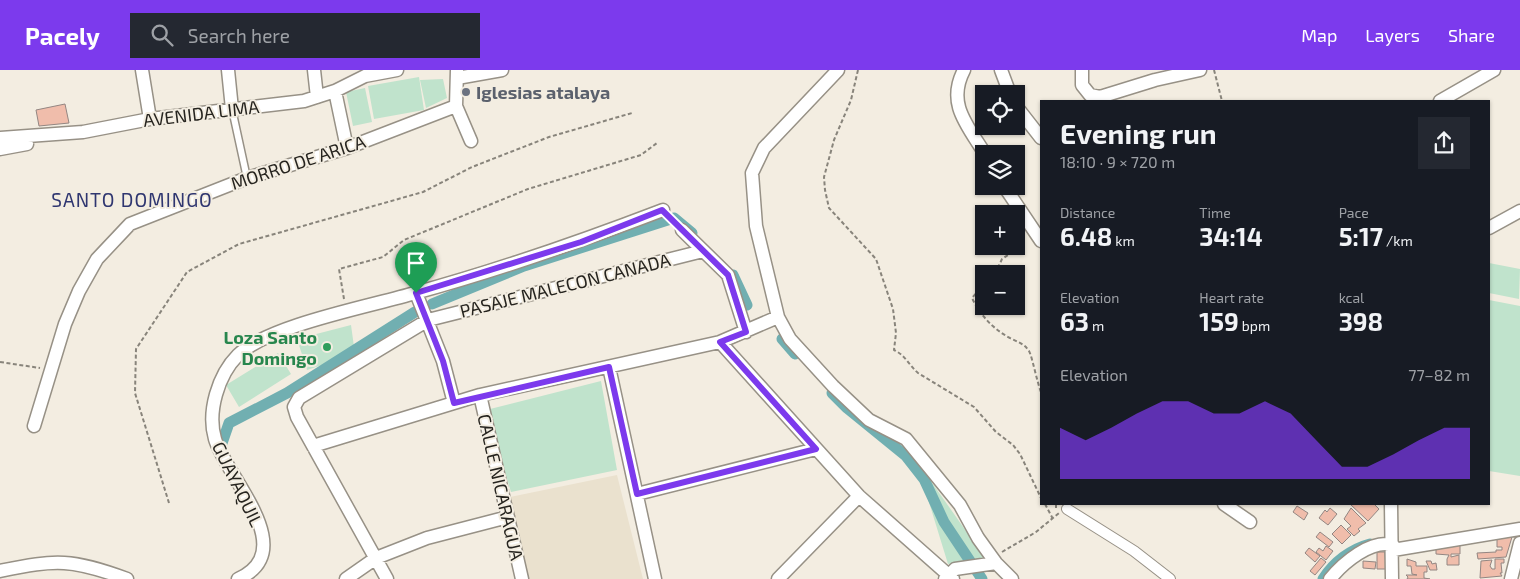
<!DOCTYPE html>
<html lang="en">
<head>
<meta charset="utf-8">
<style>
	:root { --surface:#171b24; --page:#242831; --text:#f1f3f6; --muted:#9ea1a6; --accent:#7c3aed }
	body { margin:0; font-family:"Exo 2",sans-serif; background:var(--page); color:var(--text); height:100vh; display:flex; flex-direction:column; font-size:19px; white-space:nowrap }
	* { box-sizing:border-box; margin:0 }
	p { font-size:16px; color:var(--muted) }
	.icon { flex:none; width:28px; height:28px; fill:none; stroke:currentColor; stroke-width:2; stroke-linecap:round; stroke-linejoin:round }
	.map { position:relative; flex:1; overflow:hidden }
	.details { position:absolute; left:1040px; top:30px; width:450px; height:405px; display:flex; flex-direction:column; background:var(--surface); border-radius:0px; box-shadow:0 1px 4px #0004 }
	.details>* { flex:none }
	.controls { position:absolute; left:975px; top:15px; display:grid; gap:10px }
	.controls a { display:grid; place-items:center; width:50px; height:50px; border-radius:0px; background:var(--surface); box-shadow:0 1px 4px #0004; font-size:25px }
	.pin { position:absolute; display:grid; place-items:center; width:42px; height:42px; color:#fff; margin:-51px -21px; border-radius:50% 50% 50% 0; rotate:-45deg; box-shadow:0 0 5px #0007 }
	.pin .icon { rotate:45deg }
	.round { display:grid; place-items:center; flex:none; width:52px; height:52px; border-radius:0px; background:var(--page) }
	.overview { display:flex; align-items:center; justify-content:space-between; height:85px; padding:0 20px }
	h1 { font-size:28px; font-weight:700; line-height:38px }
	.figures { display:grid; grid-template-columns:repeat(3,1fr); gap:8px; height:85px; padding:5px 20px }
	.figures div { display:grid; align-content:center }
	.figures b { font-size:25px; font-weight:700 }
	.figures small { font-size:14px; font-weight:400 }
	.figures p { font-size:14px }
	.chart { height:140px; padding:10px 20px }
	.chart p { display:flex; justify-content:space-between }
	.chart svg { width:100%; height:90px; margin-top:5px; fill:var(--accent); opacity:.7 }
	header { display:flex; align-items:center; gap:30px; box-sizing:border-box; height:70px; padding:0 25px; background:var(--accent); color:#fff }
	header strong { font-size:24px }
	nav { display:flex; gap:28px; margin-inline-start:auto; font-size:18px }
	.search { width:350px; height:45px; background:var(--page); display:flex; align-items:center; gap:12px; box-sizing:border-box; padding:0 18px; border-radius:0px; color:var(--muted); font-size:19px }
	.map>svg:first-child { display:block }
	.built { fill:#eae1ce }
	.green { fill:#c0e3cc }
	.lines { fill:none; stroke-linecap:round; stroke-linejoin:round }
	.canal { stroke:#71afb1; stroke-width:11 }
	.building { fill:#f0bdab; stroke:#938682 }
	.service-casing { stroke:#979186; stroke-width:9 }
	.pedestrian-casing { stroke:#979186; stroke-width:12 }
	.minor-casing { stroke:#979186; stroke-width:15 }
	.path { stroke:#88847b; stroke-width:2; stroke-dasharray:4 2.5; stroke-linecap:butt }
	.service { stroke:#fff; stroke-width:6 }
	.pedestrian { stroke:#fff; stroke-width:10 }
	.minor { stroke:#fff; stroke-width:12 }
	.route-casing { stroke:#fff; stroke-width:10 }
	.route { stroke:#7c3aed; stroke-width:6 }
	.worship-dot { fill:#6b7280; stroke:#f3ede1; stroke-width:2 }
	.leisure-dot { fill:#2e9e5b; stroke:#f3ede1; stroke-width:2 }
	.labels { text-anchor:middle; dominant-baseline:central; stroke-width:4; stroke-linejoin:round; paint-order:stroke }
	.worship-label { font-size:18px; font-weight:bold; fill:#5b616d; stroke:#f3ede1; text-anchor:start }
	.street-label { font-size:18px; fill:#26241f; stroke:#f3ede1 }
	.leisure-label { font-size:18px; font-weight:bold; fill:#27864d; stroke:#f3ede1; text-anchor:end }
	.neighbourhood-label { font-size:19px; letter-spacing:1px; fill:#2f3670; stroke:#f3ede1 }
</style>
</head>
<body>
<header>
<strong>Pacely</strong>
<div class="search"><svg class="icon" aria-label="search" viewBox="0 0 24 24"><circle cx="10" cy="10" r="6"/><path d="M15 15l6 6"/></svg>Search here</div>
<nav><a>Map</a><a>Layers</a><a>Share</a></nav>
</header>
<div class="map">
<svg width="1520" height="509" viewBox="0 0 1520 509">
	<rect width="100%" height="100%" fill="#f3ede1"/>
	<path class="built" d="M617 405 643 509H528L510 427Z"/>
	<path class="green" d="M419 7 424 40 374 49 368 16Z
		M443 9 447 28 426 38 420 10Z
		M365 18 372 52 353 56 346 22Z
		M1489 193 1520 199 1519 229 1489 223Z
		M1489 230 1520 236V406L1489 401Z
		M351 255 355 284 307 300 297 269Z
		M278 283 291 304 239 337 226 315Z
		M601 311 617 400 511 422 486 340Z
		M916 390 985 488 948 494Z"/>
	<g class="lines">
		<path class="canal" d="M733 205 747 235
			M432 234 524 196 674 148 692 163
			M782 269 795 284
			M832 323 847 338 906 386 924 409 944 452 982 509
			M220 379 229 353 287 323 415 242
			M1323 509C1334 492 1351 479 1370 474"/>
	</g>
	<path class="building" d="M65 34 69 53 39 56 36 40Z
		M1350 434H1374L1379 439 1368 451Z
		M1297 436 1308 443 1304 450 1293 442Z
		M1330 438 1337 444 1328 455 1319 448 1325 440 1327 442Z
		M1351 438 1366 453 1358 459 1360 461 1354 466 1347 459 1351 456 1344 449Z
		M1341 455 1351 465 1342 474 1332 464Z
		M1320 462 1333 472 1329 477 1316 467Z
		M1497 467H1512L1506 487 1478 489 1477 483 1496 482V480H1502V477H1497Z
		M1436 475H1460V484H1451V487L1459 485V495H1447V489L1449 485 1436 484Z
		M1326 476 1333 481 1326 490 1316 482 1319 478 1323 481Z
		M1309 478 1320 486 1315 492 1305 483Z
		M1377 482H1385L1386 499H1377Z
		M1321 488 1326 492 1315 505 1310 501Z
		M1407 489 1416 492V496H1427V502H1424V508L1430 509H1407L1408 507 1406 505H1417L1412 504 1411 496H1407Z
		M1495 489H1504V493H1501L1502 503H1500L1502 506 1480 508 1481 491 1492 490 1490 496 1492 499H1495Z
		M1363 491 1376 492 1375 499 1363 498Z
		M1426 491H1431L1432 494 1436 493 1437 500H1430Z"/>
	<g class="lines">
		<defs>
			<path id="service" d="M232 39 247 108"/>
			<path id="pedestrian" d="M1067 439 1134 481 1170 509"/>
			<path id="minor" d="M142 0 150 49
				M228 0 232 39
				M314 0 317 27
				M457 0 456 36 471 71
				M838 0 764 78 752 103 756 156 778 247 790 269 833 316 869 350 906 369 960 435 978 468 996 493 1012 509
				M964 0C946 34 968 56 985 84
				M1001 0 1010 24
				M1082 0V15L1090 25 1100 27 1155 10 1200 0
				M457 8 502 0
				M335 21 347 78
				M1440 31 1494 0
				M1016 36 1041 68
				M0 68 83 62 150 49 304 31 335 21 365 6 397 0
				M0 79 27 74
				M1004 116 1041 171
				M1489 158 1520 141
				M682 160 728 205 746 262
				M416 223 443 291 454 333
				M720 272 859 426 953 509
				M609 297 655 509
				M480 325 522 509
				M34 356 65 254 79 221 97 189 130 154 247 108 347 78 456 36
				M313 376 480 325 720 272 778 247
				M637 424 816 379
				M1224 434 1250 452
				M1391 434 1392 509
				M1393 480 1520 459
				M0 501C57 489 72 489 127 509
				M238 509C302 480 226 407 215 369 207 342 218 305 238 285 269 255 372 236 415 223 499 200 582 171 663 140
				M346 509 376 488 427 468 508 447
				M387 509 297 347 294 337 299 328 428 250 703 181
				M778 509 859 426
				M945 509 955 499 996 493
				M1330 509C1343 493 1371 469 1393 475
				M1511 509 1520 473"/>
		</defs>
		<use href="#service" class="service-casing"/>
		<use href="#pedestrian" class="pedestrian-casing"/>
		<use href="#minor" class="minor-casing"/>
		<path class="path" d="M858 0 851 30 834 70 824 107 825 120 829 138 876 189 893 239 896 263 894 280C905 285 909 295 918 303L974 337 996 362 1013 375 1020 384 1041 428
			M1214 0 1222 31
			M1016 174 1022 165
			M995 204 1002 189 1011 183 1015 176
			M984 214 972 228C980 245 993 259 1010 268 1017 272 1024 273 1029 281 1032 286 1037 312 1041 322
			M344 229 339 199 383 187 404 170 528 119 641 85 657 73
			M0 292 40 298
			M169 433 135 323 136 279 187 202 239 174 423 122 472 97 549 67 632 43
			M1045 434 1053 449
			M1056 434V439
			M1002 482 1036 462 1059 443"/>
		<use href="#service" class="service"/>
		<use href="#pedestrian" class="pedestrian"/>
		<use href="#minor" class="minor"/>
	</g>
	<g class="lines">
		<defs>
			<path id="route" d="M662 140 728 205 746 262 720 272 816 379 637 424 609 297 454 333 443 291 416 223 581 172Z"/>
		</defs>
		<use href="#route" class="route-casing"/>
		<use href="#route" class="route"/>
	</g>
	<circle class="worship-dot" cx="466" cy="22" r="5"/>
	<circle class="leisure-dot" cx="327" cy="277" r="5"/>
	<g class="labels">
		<g class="worship-label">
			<text x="476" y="22">Iglesias atalaya</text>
		</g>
		<g class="street-label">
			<text transform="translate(201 43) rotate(-7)">AVENIDA LIMA</text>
			<text transform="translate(298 92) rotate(-18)">MORRO DE ARICA</text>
			<text transform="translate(565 215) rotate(-14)">PASAJE MALECON CANADA</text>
			<text transform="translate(238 414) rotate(64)">GUAYAQUIL</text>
			<text transform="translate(501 417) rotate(77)">CALLE NICARAGUA</text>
		</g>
		<g class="leisure-label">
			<text x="317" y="267">Loza Santo<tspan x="317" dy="21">Domingo</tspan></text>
		</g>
		<g class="neighbourhood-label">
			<text x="132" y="129">SANTO DOMINGO</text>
		</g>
	</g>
</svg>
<div class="controls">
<a><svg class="icon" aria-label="locate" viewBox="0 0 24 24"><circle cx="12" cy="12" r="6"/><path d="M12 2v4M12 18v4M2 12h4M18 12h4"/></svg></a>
<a><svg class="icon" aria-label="layers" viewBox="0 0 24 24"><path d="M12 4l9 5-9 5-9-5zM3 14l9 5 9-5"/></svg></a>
<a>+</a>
<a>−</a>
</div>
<div class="pin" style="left:416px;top:223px;background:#1e9e55"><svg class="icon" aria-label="arrive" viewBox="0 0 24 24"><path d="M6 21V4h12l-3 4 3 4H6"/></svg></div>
<section class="details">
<div class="overview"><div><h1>Evening run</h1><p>18:10 · 9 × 720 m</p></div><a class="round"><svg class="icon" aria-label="share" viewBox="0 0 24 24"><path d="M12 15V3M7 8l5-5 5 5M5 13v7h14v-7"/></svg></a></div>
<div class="figures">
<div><p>Distance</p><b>6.48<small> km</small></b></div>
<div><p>Time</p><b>34:14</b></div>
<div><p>Pace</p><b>5:17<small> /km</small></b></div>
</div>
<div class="figures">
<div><p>Elevation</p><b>63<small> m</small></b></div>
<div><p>Heart rate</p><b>159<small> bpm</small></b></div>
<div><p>kcal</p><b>398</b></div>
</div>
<div class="chart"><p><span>Elevation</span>77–82 m</p>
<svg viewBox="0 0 160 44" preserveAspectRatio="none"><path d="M0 44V19L10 25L20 19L30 12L40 6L50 6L60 12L70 12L80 6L90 12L100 25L110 38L120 38L130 32L140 25L150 19L160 19V44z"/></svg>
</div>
</section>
</div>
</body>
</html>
